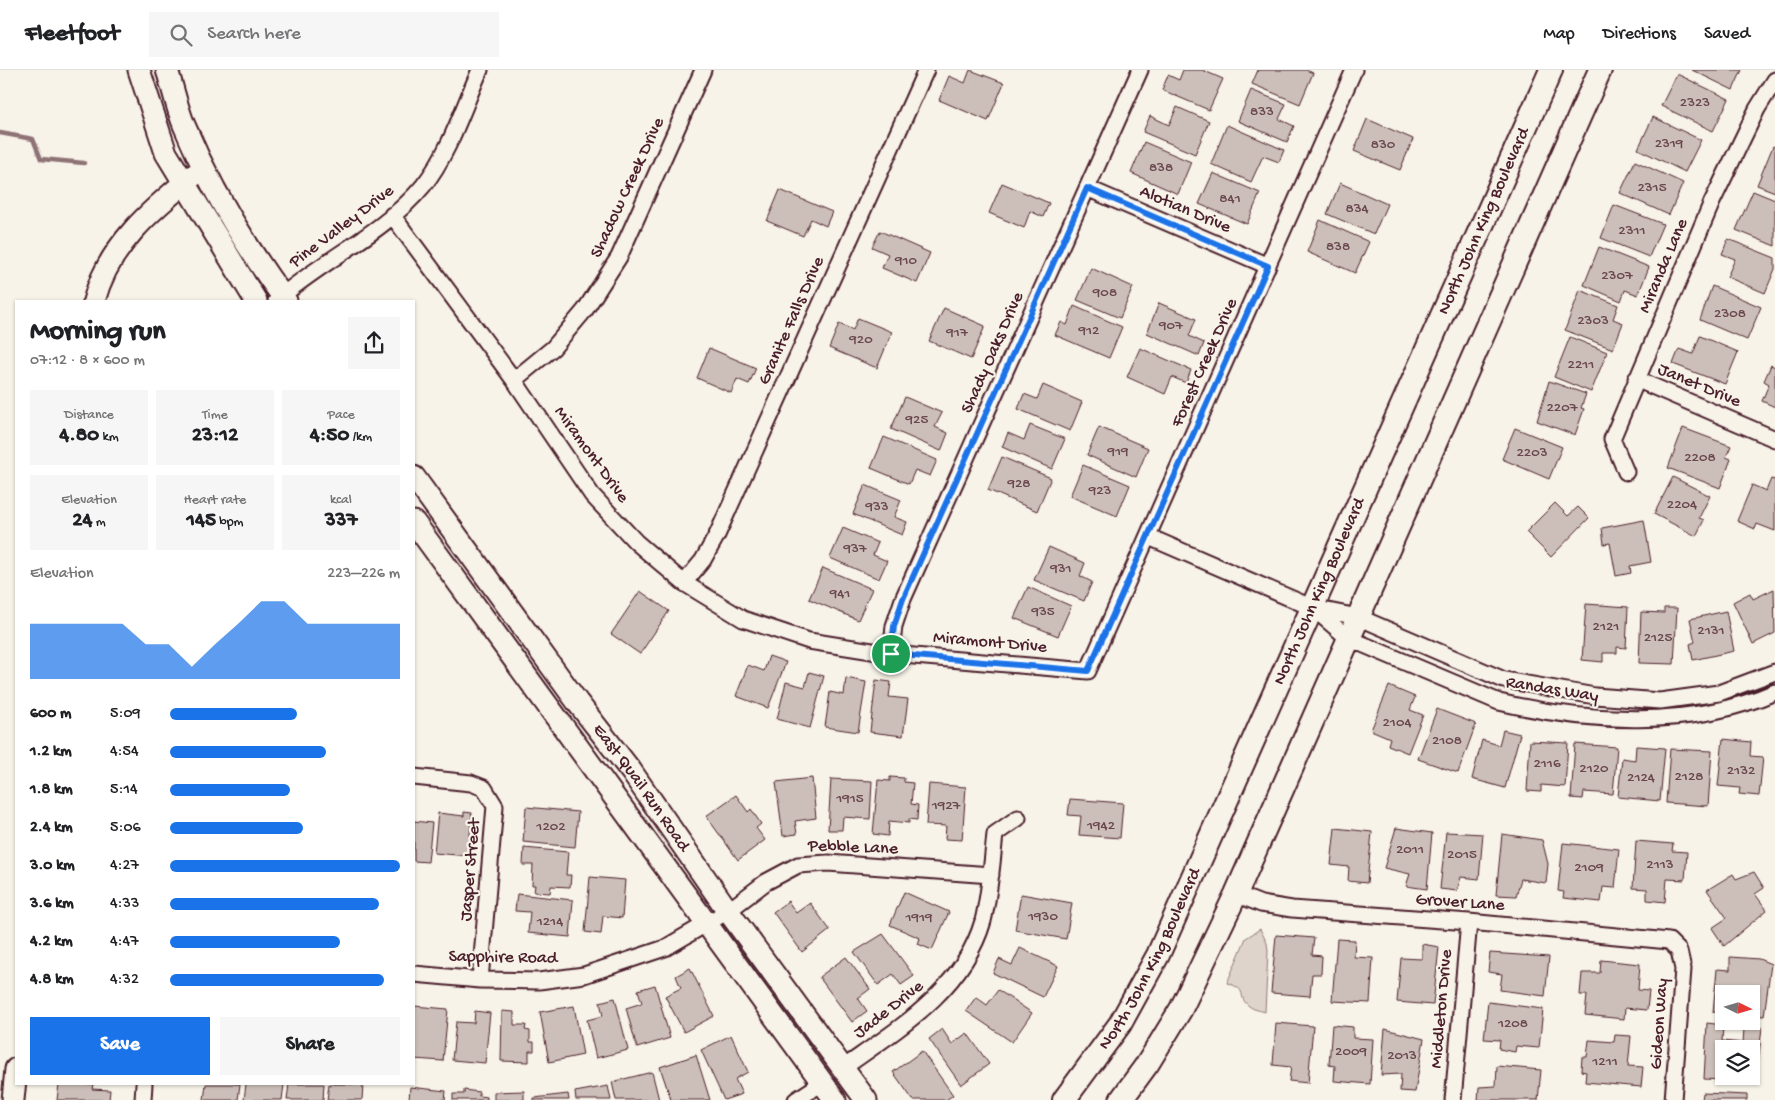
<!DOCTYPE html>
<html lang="en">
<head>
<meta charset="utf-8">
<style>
	:root { --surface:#fff; --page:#f6f6f6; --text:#202124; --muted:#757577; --line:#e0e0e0; --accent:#1a73e8 }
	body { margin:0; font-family:"Gochi Hand",sans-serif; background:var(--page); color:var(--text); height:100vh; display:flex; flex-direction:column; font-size:19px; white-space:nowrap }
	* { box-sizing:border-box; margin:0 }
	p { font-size:16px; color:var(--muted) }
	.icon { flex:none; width:28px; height:28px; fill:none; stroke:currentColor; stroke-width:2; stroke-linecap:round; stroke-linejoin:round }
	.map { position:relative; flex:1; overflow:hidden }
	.sheet { position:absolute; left:15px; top:230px; width:400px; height:785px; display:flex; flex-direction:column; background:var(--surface); border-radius:0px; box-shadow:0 1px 4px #0004 }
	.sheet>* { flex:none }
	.needle { width:32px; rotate:95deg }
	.tools { position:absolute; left:1715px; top:915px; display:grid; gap:10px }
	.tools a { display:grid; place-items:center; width:45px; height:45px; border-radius:0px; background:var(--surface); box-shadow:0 1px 4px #0004; font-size:25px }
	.pin { position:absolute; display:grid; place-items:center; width:42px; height:42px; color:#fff; margin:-21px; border:2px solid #fff; border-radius:50%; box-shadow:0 1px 5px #0007 }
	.round { display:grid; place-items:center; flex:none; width:52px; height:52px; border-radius:0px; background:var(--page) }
	.overview { display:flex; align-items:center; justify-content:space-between; height:85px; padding:0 15px }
	h1 { font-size:28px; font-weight:700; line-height:38px }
	.metrics { display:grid; grid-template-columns:repeat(3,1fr); gap:8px; height:85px; padding:5px 15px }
	.metrics div { display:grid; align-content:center; border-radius:0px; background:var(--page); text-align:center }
	.metrics b { font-size:21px; font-weight:700 }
	.metrics small { font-size:14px; font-weight:400 }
	.metrics p { font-size:14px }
	.chart { height:140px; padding:10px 15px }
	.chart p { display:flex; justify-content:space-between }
	.chart svg { width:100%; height:90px; margin-top:5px; fill:var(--accent); opacity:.7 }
	.button { display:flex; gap:10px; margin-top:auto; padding:10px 15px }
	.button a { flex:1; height:58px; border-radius:0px; background:var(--accent); color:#fff; font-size:20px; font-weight:700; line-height:58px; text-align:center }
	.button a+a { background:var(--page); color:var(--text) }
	ul { padding:0 15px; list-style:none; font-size:16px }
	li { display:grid; grid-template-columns:80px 60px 1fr; align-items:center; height:38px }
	li i { height:12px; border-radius:6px; background:var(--accent) }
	header { display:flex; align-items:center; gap:30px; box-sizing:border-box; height:70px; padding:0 25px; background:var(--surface); border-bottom:1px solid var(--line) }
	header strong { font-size:24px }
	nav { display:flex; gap:28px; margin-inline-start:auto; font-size:18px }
	.search { width:350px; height:45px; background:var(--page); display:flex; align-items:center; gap:12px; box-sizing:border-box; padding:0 18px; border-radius:0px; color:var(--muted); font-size:19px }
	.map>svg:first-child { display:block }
	.green { fill:#ded4cc; stroke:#947a7c }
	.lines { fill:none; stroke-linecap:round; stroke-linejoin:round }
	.stream { stroke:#8e7275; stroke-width:4.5 }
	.building { fill:#ccbfb9; stroke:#4a1f2b; fill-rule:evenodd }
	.street-casing { stroke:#4a1f2b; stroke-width:19 }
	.secondary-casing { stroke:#4a1f2b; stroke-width:25 }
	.primary-casing { stroke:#4a1f2b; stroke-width:26 }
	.street { stroke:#f7f3e8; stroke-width:15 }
	.secondary { stroke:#f7f3e8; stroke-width:21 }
	.primary { stroke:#f7f3e8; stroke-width:22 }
	.route-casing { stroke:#fff; stroke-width:10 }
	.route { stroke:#1a73e8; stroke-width:6 }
	.labels { text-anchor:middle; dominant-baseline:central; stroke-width:4.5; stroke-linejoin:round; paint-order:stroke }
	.number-label { font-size:15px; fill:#6a474e }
	.street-label { font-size:18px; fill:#4a1f2b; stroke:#f7f3e8 }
</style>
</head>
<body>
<header>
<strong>Fleetfoot</strong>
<div class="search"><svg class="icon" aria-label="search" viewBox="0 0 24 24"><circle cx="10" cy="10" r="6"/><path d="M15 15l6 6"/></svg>Search here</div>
<nav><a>Map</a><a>Directions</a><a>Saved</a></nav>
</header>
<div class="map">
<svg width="1775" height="1030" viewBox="0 0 1775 1030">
	<rect width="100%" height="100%" fill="#f7f3e8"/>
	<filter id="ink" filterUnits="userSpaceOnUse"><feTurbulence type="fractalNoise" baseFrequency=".02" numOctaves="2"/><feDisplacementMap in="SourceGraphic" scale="10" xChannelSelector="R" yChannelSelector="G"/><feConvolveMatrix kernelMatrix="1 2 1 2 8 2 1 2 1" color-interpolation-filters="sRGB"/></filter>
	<g filter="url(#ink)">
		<path class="green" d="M1260 859 1267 873 1268 881 1265 942C1260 940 1253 940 1249 936 1236 926 1250 920 1227 913L1246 868Z"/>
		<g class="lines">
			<path class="stream" d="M0 63 33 69 41 89 84 93"/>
		</g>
		<path class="building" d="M970 0 1004 13 988 51 939 30 949 6 965 13Z
			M1183 0H1202L1223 9 1209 40 1162 20 1168 5 1179 10Z
			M1258 0H1306L1313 3 1300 34 1252 14Z
			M1692 0H1742L1733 20Z
			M1677 4 1729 29 1713 61 1661 36Z
			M1251 20 1286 34 1279 49 1294 56 1287 72 1238 51Z
			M1177 37 1209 51 1195 84 1143 62 1150 46 1169 55Z
			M1653 47 1701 70 1685 102 1638 79Z
			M1367 49 1413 69 1400 100 1354 81Z
			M1227 55 1284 80 1279 92 1263 86 1251 112 1211 94Z
			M1144 72 1191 92 1178 124 1131 103Z
			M1773 76 1775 77V122L1757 115Z
			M1635 91 1683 113 1669 145 1620 123Z
			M1213 103 1260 123 1247 154 1199 134Z
			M1002 113 1049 133 1043 147 1030 141 1024 158 989 143Z
			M1340 113 1387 134 1374 164 1327 144Z
			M780 120 832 142 826 156 811 149 803 166 767 151Z
			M1753 121 1775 130V176L1736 160Z
			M1614 135 1663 154 1649 187 1601 168Z
			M1320 150 1369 172 1355 203 1307 182Z
			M880 161 930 183 917 213 882 198 888 184 872 177Z
			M1728 169 1775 188V199L1765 223 1727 207 1735 189 1722 184Z
			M1599 177 1649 197 1638 225 1625 220 1621 231 1584 215Z
			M1091 198 1133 217 1120 248 1077 230Z
			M1712 216 1761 237 1747 270 1700 250Z
			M1580 220 1618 235 1613 249 1623 253 1613 279 1565 260Z
			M1159 233 1196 249 1189 266 1204 273 1199 286 1147 263Z
			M1074 236 1122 257 1109 288 1055 265 1061 252 1067 255Z
			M944 238 985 256 971 289 929 271Z
			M858 248 892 262 877 298 829 278 839 254 853 260Z
			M1700 266 1738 282 1725 314 1673 294 1679 279 1693 284Z
			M1570 267 1607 282 1591 322 1554 307Z
			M709 278 756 298 749 314 737 309 731 323 697 308Z
			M1140 278 1191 300 1186 313 1172 307 1165 324 1127 307Z
			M1771 295 1775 297V337L1762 331 1769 314 1764 311Z
			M1549 311 1586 324 1581 338 1584 339 1575 365 1537 351Z
			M1043 315 1082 332 1070 361 1018 339 1024 324 1037 329Z
			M905 327 942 343 935 357 948 363 941 381 891 359Z
			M1030 355 1065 369 1052 399 1002 377 1008 363 1024 370Z
			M1099 357 1148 378 1136 407 1087 385Z
			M1515 358 1562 377 1549 409 1502 389Z
			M1683 358 1731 376 1726 387 1731 389 1720 418 1668 398Z
			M884 367 937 390 930 406 915 400 909 414 871 398Z
			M1002 387 1051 408 1037 441 988 420Z
			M1083 395 1130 415 1117 446 1070 426Z
			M1673 407 1710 426 1699 448 1704 450 1696 466 1654 444Z
			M1771 409 1775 410V461L1757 454 1755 459 1737 451 1752 415 1766 421Z
			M865 415 901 430 894 447 907 452 902 465 853 444Z
			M1555 433 1568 446 1578 437 1589 448 1551 487 1526 462Z
			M1644 450 1651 492 1630 496 1631 503 1616 506 1610 473 1604 474 1602 458Z
			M843 458 878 473 873 485 887 491 879 509 830 488Z
			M1049 477 1085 493 1080 506 1092 512 1084 531 1034 510Z
			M823 498 872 519 858 550 809 529Z
			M1028 517 1071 536 1058 566 1014 548Z
			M1774 519 1775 563 1753 574 1733 532 1750 523 1753 529Z
			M640 521 669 541 640 584 611 564Z
			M1586 534 1628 537 1626 578 1617 577V583H1603V592L1582 590Z
			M1664 538H1677L1674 594 1639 593 1641 542 1664 543Z
			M1726 541 1734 581 1693 590 1690 574 1695 572 1690 549Z
			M769 586 786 592 768 638 736 626 748 595 764 601Z
			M809 602 824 606 810 658 777 649 786 612 805 617Z
			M846 608 866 612 858 662 825 657 830 622 844 625Z
			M876 610 891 612 889 627 908 629 903 666 870 662Z
			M1389 616 1415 627 1410 640 1423 645 1408 683 1388 675 1390 668 1371 660Z
			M1437 639 1476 654 1458 703 1418 689Z
			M1503 660 1520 664 1505 718 1472 709 1482 670 1499 675Z
			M1723 669 1751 672 1750 686 1763 687 1759 726 1739 724 1740 718 1718 716Z
			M1530 671 1568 673 1565 717 1541 715V722L1527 721Z
			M1575 674 1617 677 1613 724 1584 722 1583 729 1571 728Z
			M1636 676 1665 678 1660 731 1618 727 1622 688 1635 690Z
			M1670 679 1712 681 1708 736 1666 733Z
			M890 707 904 708V712L913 713 911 734 918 735 917 750 909 749V753L889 751 888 766 873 764 878 710 890 711Z
			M812 708 816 748 795 751 797 764 783 766 776 712Z
			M831 709 872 711 870 749 843 747 842 760H828Z
			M929 714 966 717 962 770 945 769 946 756 926 755Z
			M736 725 748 742 751 739 761 754 756 758 765 770 738 790 706 746Z
			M1070 729 1123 733 1120 768 1079 765 1081 746 1068 745Z
			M526 737 578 742 575 777 523 772Z
			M464 742 472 743 468 786 434 783 438 743 464 746Z
			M414 751 432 753 428 792 414 791Z
			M1335 758 1372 762 1367 813 1348 811 1349 797 1331 795Z
			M1396 758 1432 763 1427 819 1406 816 1410 804 1384 798Z
			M1446 762 1483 764 1479 809 1461 807 1457 821 1440 819Z
			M1502 764 1542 770 1548 794 1546 813 1521 809 1516 826 1496 825Z
			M1636 771 1673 774 1672 781 1687 782 1685 810 1667 809 1665 832 1647 830V819L1633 818Z
			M1563 773 1619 779 1615 818 1603 817 1601 832 1563 828 1564 822 1558 821Z
			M524 778 568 782 566 805H571L570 817 551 816 550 823 534 822 535 815H532L533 795H523Z
			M1754 802 1764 818 1755 824 1767 840 1724 876 1712 858 1727 848 1707 820 1733 804 1736 809Z
			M590 807 625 810 622 848 603 846 601 864 585 862Z
			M904 822 949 842 932 880 918 874 920 868 890 855Z
			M517 824 573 830 570 867 528 863 530 842 515 841Z
			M1021 824 1072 833 1066 869 1015 860Z
			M788 831 796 843 810 833 830 860 802 882 773 842Z
			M883 864 914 906 901 915 893 904 878 915 854 882Z
			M1276 865 1314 868 1312 885 1322 886 1321 904H1312L1310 926 1271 923Z
			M1337 869 1355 870 1354 887 1373 888 1370 933 1332 931Z
			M1422 874 1439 877 1433 935 1397 932 1401 888 1422 889Z
			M1020 878 1058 896 1043 927 993 903 999 889 1012 895Z
			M1490 883 1549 887 1545 926 1500 920 1502 904 1488 902Z
			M846 887 870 919 858 928 867 941 852 952 819 907Z
			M1730 887 1759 889 1771 894 1764 946 1751 945V924H1724V943L1713 942 1717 899 1730 900Z
			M1601 890 1640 894 1638 920 1649 921 1647 940 1625 938 1624 949 1585 945 1587 925H1580L1582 903H1600Z
			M690 898 714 946 684 962 665 926 681 918 676 906Z
			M655 915 670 968 637 978 626 938 642 933 638 920Z
			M998 920 1032 943 1012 972 966 941 976 927 987 935Z
			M615 928 628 980 596 988 587 950 603 946 600 932Z
			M1488 932 1543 939 1539 978 1516 976 1515 982 1499 979 1500 970 1484 969Z
			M414 936 448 939 443 991 414 989Z
			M574 936 583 985 549 992 540 942Z
			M475 941 490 943 485 993 452 990 456 952 474 953Z
			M502 941 514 942V955H526L525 960 530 961V972H534V981H529V992L501 991Z
			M1276 953 1313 956 1308 1013 1289 1011 1291 997 1273 995Z
			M1707 953 1723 955 1722 971 1743 973 1744 958 1762 957 1756 1012 1704 1009ZM1724 979H1751V1006H1724Z
			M1332 955 1353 957V968L1373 969 1370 1014 1334 1011 1335 996 1329 995Z
			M942 959 952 974 967 963 989 994 961 1015 929 969Z
			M1385 959 1424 969 1415 1022 1400 1021 1401 1004 1381 1005Z
			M731 965 748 1002 735 1009 742 1024 724 1030 701 980Z
			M1615 965 1631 966 1628 996 1643 997 1641 1017 1585 1012 1586 1002 1581 1001 1582 987H1587L1589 970 1614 972Z
			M922 981 953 1025 946 1030H913L893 1002Z
			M696 985 710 1030H671L660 997Z
			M1497 996 1541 1000 1538 1030H1478L1479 1017 1496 1016Z
			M652 1002 659 1030H616L612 1012Z
			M59 1014H93L92 1019 110 1020 109 1030H57Z
			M206 1014H240L238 1030H204Z
			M246 1014H284L282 1030H244Z
			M289 1014H324L323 1030H287Z
			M329 1014H363L362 1030H327Z
			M608 1016 611 1030H576L575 1022Z
			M410 1017 446 1021 445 1030H409Z
			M464 1020 479 1022V1026L487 1027V1030H453V1024H464Z
			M524 1021V1030H494V1022Z
			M1703 1023 1747 1025V1030H1702Z
			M568 1024 569 1030H534V1028Z"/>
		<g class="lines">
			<defs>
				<path id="street" d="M1087 118 1268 196
					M392 145 514 310 592 425 636 472 684 513 743 549 809 571 891 584 1088 601 1354 0
					M276 231C322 190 383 164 423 116 449 84 463 38 480 0
					M1636 309 1775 369
					M514 310 553 278 585 240 619 187 703 0
					M1626 402 1612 369 1712 132 1757 39 1775 10
					M1149 467 1313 538 1358 547 1504 610 1595 626 1660 631 1719 623 1775 602
					M684 513 703 490 717 465 926 0
					M1314 539 1348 568 1499 632C1588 653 1691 659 1775 622
					M891 584 894 556 903 529 1140 0
					M414 707 471 713 484 718 495 736 480 910
					M1236 824 1261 834 1292 839 1469 852 1669 871 1679 881 1683 899 1673 1030
					M414 904 480 910 539 911 584 905 665 878 728 841 766 812 798 795 828 793 991 805
					M843 998C898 959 963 920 983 851 990 822 992 793 995 764L1018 748
					M143 1030 144 1014
					M796 1030 822 1013
					M1453 1030 1469 852"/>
				<g id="secondary">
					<path d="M139 0 166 83 256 231"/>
					<path d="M167 0C173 18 177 38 184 55 210 117 246 177 286 231"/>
					<path d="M94 231C108 176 152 139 194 105"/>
					<path id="s1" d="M414 407 578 633 631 701 728 841 866 1030"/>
					<path d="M414 452 835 1030"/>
					<path d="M13 1030 16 999"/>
				</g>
				<g id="primary">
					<path id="s2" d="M1064 1030 1120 954 1158 885 1551 0"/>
					<path d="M1121 1030 1148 993 1181 939 1236 824 1600 0"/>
				</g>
			</defs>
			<use href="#street" class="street-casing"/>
			<use href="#secondary" class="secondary-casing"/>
			<use href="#primary" class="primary-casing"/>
			<use href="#street" class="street"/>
			<use href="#secondary" class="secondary"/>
			<use href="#primary" class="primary"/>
		</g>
	</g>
	<g class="lines" filter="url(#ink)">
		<defs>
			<path id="route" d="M1087 118 1268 196 1088 601 891 584 894 556 903 529Z"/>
		</defs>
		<use href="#route" class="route-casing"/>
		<use href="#route" class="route"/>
	</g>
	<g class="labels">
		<g class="number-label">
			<text x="1695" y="33">2323</text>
			<text x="1262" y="42">833</text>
			<text x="1669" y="74">2319</text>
			<text x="1383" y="75">830</text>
			<text x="1161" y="98">838</text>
			<text x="1652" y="118">2315</text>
			<text x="1230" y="129">841</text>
			<text x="1357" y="139">834</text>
			<text x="1632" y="161">2311</text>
			<text x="1338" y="177">838</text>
			<text x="906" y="191">910</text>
			<text x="1617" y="206">2307</text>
			<text x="1105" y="223">908</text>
			<text x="1730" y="244">2308</text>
			<text x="1593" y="251">2303</text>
			<text x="1171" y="256">907</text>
			<text x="1089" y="261">912</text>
			<text x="957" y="263">917</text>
			<text x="861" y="270">920</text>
			<text x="1581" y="295">2211</text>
			<text x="1562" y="338">2207</text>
			<text x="917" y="350">925</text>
			<text x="1118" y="382">919</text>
			<text x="1532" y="383">2203</text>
			<text x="1700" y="388">2208</text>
			<text x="1019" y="414">928</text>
			<text x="1100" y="421">923</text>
			<text x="1682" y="435">2204</text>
			<text x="877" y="437">933</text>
			<text x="855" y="479">937</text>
			<text x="1061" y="499">931</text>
			<text x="840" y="524">941</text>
			<text x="1043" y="542">935</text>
			<text x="1606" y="557">2121</text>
			<text x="1711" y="561">2131</text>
			<text x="1658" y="568">2125</text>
			<text x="1397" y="653">2104</text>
			<text x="1447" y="671">2108</text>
			<text x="1547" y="694">2116</text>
			<text x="1594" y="699">2120</text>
			<text x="1741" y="701">2132</text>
			<text x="1689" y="707">2128</text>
			<text x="1641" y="708">2124</text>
			<text x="850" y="729">1915</text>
			<text x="946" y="736">1927</text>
			<text x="1101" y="756">1942</text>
			<text x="551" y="757">1202</text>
			<text x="1410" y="780">2011</text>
			<text x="1462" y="785">2015</text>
			<text x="1660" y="795">2113</text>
			<text x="1589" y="798">2109</text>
			<text x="1043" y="847">1930</text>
			<text x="919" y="848">1919</text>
			<text x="550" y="852">1214</text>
			<text x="1513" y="954">1208</text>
			<text x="1351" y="982">2009</text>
			<text x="1402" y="986">2013</text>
			<text x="1605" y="992">1211</text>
		</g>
		<g class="street-label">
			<text transform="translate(628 118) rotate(-65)">Shadow Creek Drive</text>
			<text transform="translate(1185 140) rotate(23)">Alotian Drive</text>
			<text stroke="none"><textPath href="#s2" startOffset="976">North John King Boulevard</textPath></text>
			<text transform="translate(342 157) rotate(-37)">Pine Valley Drive</text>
			<text transform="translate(1664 196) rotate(-67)">Miranda Lane</text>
			<text transform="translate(792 251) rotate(-66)">Granite Falls Drive</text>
			<text transform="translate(993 283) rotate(-66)">Shady Oaks Drive</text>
			<text transform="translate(1205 293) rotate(-66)">Forest Creek Drive</text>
			<text transform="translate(1699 316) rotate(23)">Janet Drive</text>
			<text transform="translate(591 385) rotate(54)">Miramont Drive</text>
			<text stroke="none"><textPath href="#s2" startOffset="571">North John King Boulevard</textPath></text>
			<text transform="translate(990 573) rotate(5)">Miramont Drive</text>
			<text transform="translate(1552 620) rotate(9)">Randas Way</text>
			<text stroke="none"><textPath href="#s1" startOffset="385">East Quail Run Road</textPath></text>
			<text transform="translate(853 778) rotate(2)">Pebble Lane</text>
			<text transform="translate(471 800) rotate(-85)">Jasper Street</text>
			<text transform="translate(1460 833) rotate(4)">Grover Lane</text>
			<text transform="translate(503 888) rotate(1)">Sapphire Road</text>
			<text stroke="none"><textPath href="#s2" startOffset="166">North John King Boulevard</textPath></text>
			<text transform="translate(1442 939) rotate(-85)">Middleton Drive</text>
			<text transform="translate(889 940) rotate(-38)">Jade Drive</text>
			<text transform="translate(1660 954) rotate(-86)">Gideon Way</text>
		</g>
	</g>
</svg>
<div class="tools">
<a><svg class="needle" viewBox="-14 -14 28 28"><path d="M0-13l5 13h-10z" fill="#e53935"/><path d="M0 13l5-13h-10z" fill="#757577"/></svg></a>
<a><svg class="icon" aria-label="layers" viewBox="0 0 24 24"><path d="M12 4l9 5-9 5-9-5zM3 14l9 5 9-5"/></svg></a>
</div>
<div class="pin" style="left:891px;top:584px;background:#1e9e55"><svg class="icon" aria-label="arrive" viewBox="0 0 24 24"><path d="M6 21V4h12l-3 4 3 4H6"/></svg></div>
<section class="sheet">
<div class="overview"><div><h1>Morning run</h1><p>07:12 · 8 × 600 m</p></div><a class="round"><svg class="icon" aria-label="share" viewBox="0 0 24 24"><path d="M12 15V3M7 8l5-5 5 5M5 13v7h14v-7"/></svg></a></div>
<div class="metrics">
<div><p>Distance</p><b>4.80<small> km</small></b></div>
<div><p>Time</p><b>23:12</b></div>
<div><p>Pace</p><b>4:50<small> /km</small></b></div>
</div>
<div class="metrics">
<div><p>Elevation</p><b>24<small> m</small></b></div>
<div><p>Heart rate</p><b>145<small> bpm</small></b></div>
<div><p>kcal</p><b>337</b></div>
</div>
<div class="chart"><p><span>Elevation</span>223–226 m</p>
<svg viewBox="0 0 160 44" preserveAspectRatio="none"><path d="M0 44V17L10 17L20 17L30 17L40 17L50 27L60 27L70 38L80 27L90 17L100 6L110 6L120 17L130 17L140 17L150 17L160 17V44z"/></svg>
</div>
<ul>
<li><b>600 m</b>5:09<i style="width:55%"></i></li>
<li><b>1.2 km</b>4:54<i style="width:68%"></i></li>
<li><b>1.8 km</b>5:14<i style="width:52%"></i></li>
<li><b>2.4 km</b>5:06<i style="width:58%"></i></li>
<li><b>3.0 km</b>4:27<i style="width:100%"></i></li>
<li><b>3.6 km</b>4:33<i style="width:91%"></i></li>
<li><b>4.2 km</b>4:47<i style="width:74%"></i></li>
<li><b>4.8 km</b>4:32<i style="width:93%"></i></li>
</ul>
<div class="button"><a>Save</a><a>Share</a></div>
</section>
</div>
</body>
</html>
